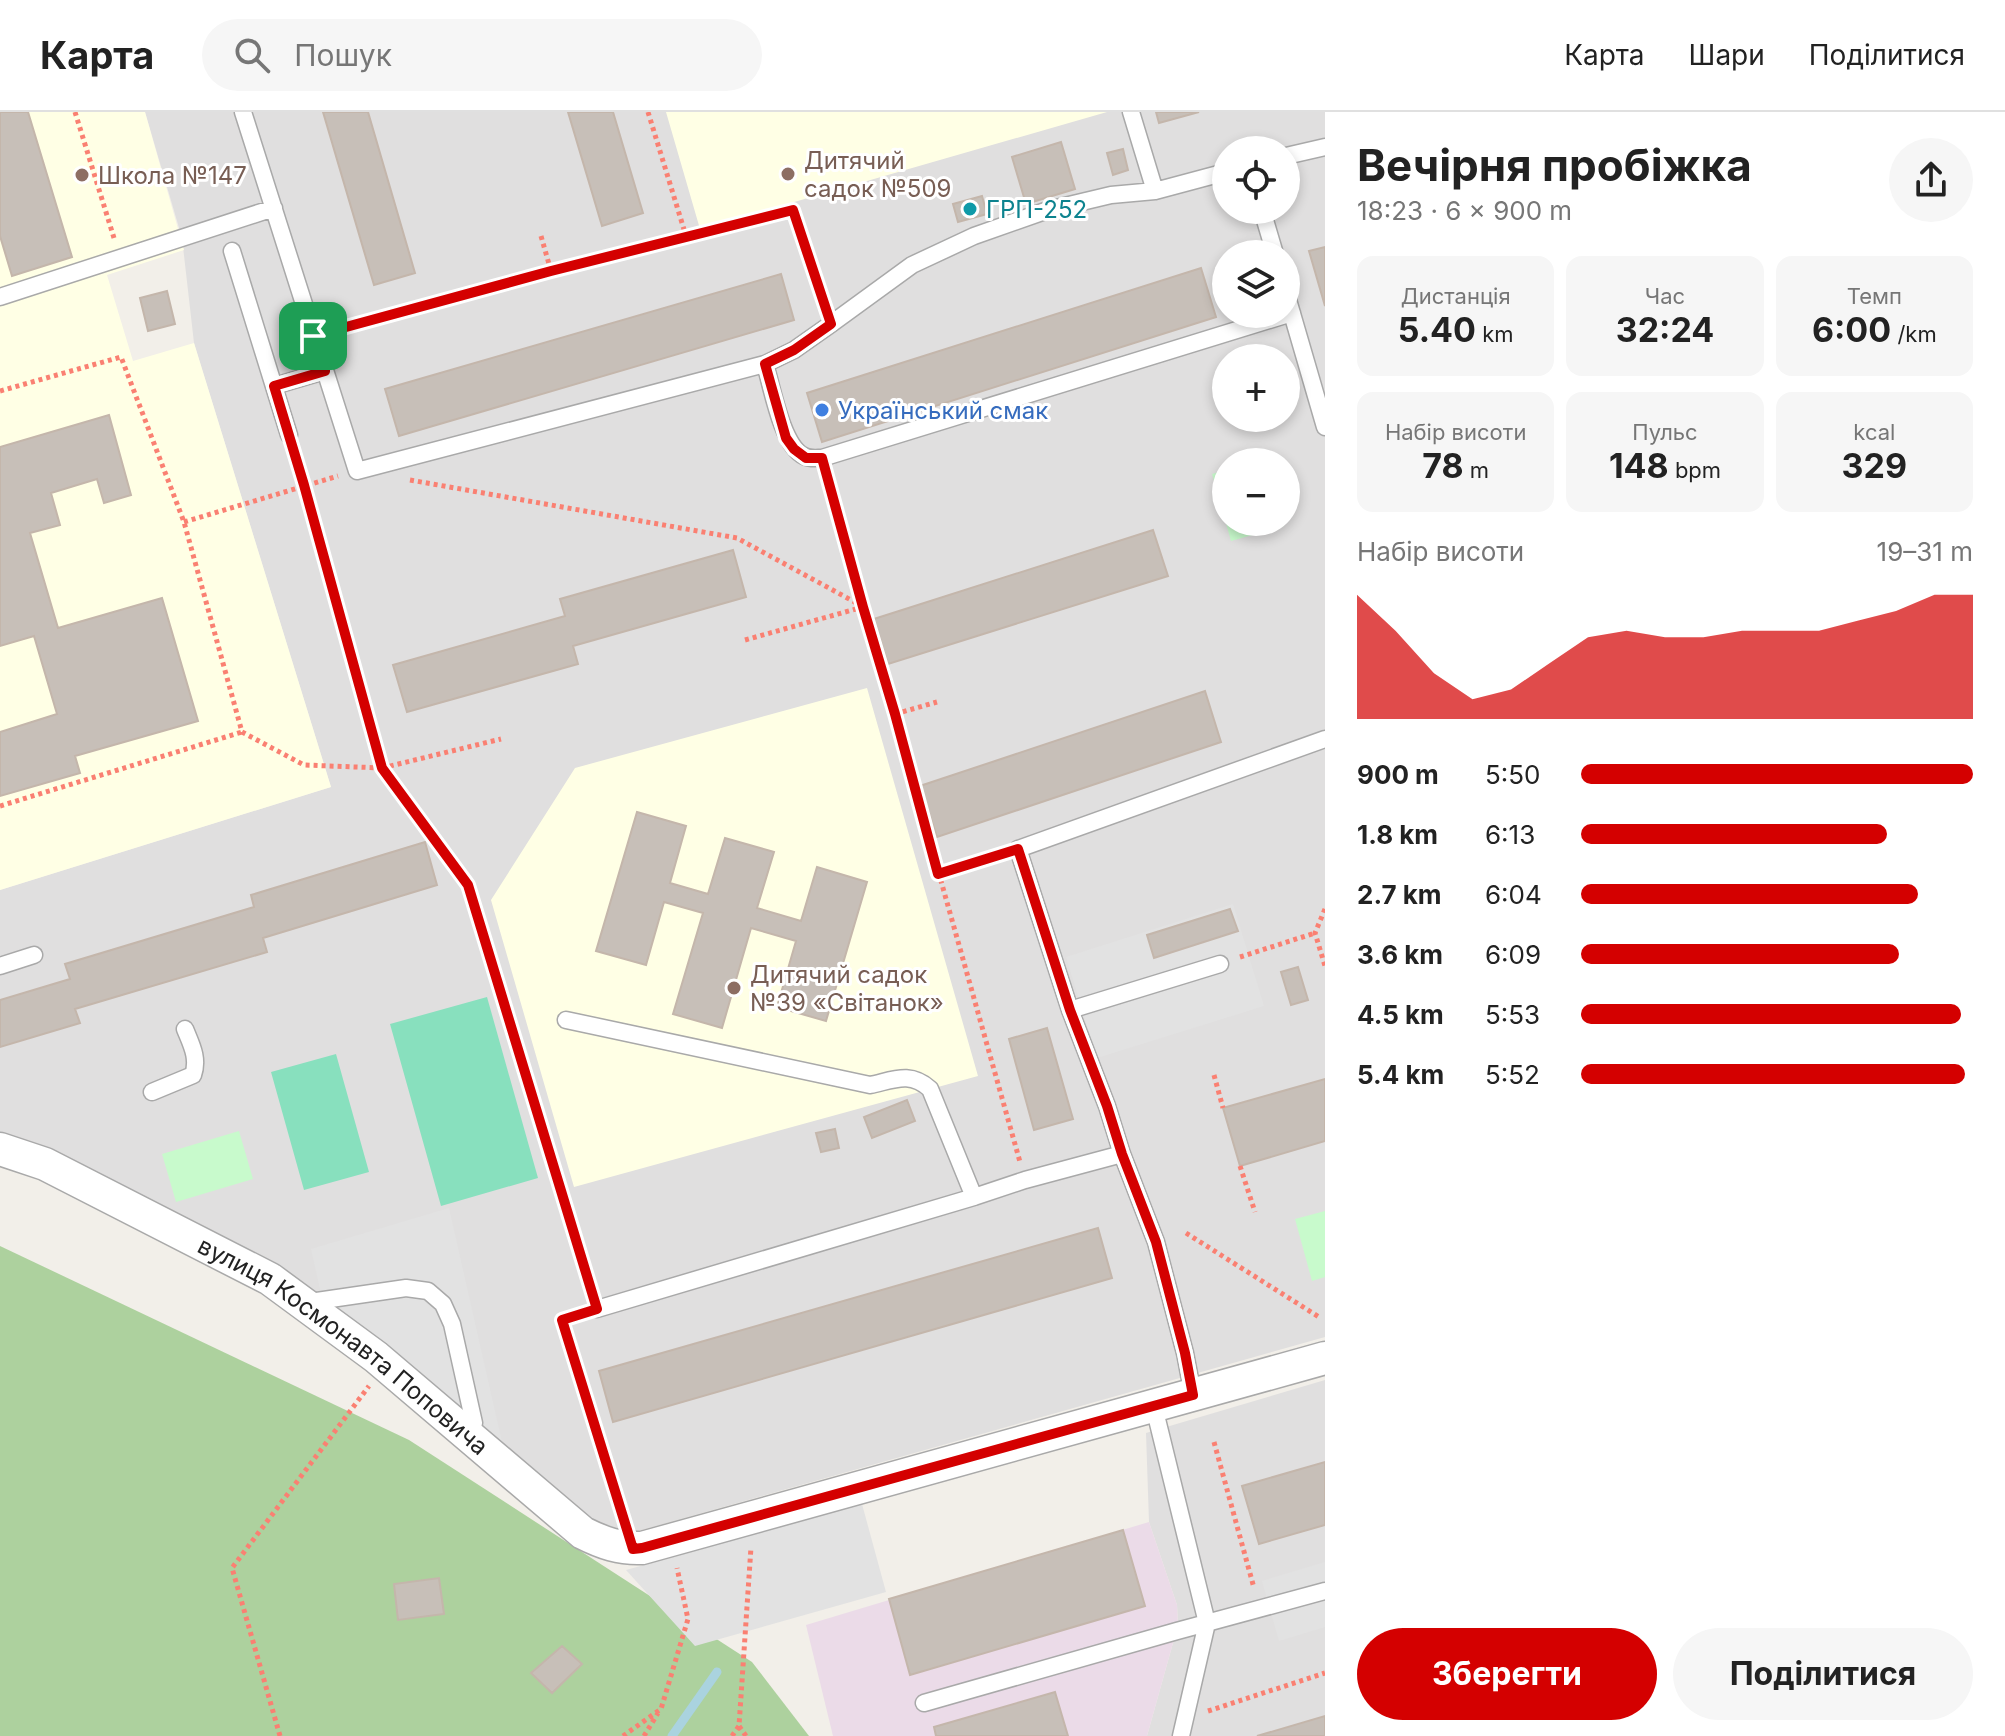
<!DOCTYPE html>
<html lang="uk">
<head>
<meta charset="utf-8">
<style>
	:root { --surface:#fff; --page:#f6f6f6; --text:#222; --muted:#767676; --line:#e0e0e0; --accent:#d40000 }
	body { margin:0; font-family:Inter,sans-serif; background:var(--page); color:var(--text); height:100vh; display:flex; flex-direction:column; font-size:30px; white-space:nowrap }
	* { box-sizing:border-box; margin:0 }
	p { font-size:26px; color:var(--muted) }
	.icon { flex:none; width:44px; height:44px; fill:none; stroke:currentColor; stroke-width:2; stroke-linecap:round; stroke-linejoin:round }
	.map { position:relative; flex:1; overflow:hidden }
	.details { display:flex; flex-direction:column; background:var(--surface); width:680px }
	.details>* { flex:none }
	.controls { position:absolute; left:1212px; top:24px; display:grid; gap:16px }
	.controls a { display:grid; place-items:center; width:88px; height:88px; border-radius:50%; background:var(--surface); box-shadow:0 4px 12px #0003; font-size:40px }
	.pin { position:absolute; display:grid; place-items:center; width:68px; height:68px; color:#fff; margin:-34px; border-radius:16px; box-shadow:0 4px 12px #0006 }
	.round { display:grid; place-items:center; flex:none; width:84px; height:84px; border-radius:42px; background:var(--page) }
	.head { display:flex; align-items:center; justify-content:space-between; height:136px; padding:0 32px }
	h1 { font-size:44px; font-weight:700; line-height:60px }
	.stats { display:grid; grid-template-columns:repeat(3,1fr); gap:12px; height:136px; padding:8px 32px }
	.stats div { display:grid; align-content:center; border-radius:16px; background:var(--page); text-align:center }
	.stats b { font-size:34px; font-weight:700 }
	.stats small { font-size:22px; font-weight:400 }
	.stats p { font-size:22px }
	.chart { height:224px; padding:16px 32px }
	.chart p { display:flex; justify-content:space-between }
	.chart svg { width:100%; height:144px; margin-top:8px; fill:var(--accent); opacity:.7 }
	.primary-button { display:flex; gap:16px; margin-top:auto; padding:16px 32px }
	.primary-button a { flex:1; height:92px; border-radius:48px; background:var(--accent); color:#fff; font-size:32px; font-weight:700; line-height:92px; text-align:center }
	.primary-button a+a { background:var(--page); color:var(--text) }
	ul { padding:0 32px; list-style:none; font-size:26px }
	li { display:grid; grid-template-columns:128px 96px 1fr; align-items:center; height:60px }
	li i { height:20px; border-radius:10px; background:var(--accent) }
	header { display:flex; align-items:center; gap:48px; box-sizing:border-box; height:112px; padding:0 40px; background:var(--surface); border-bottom:2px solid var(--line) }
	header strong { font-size:38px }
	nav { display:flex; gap:44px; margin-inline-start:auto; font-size:28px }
	.search { width:560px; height:72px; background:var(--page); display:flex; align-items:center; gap:20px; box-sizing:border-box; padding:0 28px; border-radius:44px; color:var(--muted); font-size:30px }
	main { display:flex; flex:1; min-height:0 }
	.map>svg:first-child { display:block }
	.residential { fill:#e0dfdf; fill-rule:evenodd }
	.industrial { fill:#ebdbe8 }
	.education { fill:#ffffe5 }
	.forest { fill:#add19e }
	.park { fill:#c8facc }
	.pitch { fill:#88e0be }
	.parking { fill:#e2e2e2 }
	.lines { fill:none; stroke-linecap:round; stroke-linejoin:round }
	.stream { stroke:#aad3df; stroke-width:9 }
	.building { fill:#c7bfb8; stroke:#c4b6ab; stroke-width:2 }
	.lane-casing { stroke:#a9a9a9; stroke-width:19 }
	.street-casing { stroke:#a9a9a9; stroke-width:35 }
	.path { stroke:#fa8072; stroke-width:5; stroke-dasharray:4 4; stroke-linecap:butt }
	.lane { stroke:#fff; stroke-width:16 }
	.street { stroke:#fff; stroke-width:32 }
	.route-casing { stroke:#fff; stroke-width:16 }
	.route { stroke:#d40000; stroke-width:10 }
	.education-dot { fill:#8d6e63; stroke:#fff; stroke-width:3 }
	.culture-dot { fill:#0f9aa8; stroke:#fff; stroke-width:3 }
	.shop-dot { fill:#3f7fe0; stroke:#fff; stroke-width:3 }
	.labels { text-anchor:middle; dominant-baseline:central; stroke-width:6; stroke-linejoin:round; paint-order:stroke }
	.education-label { font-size:24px; fill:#785e54; stroke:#fff; text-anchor:start }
	.culture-label { font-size:24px; fill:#0d838f; stroke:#fff; text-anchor:start }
	.shop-label { font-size:24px; fill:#366cbe; stroke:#fff; text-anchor:start }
	.street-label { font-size:24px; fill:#222; stroke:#fff }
</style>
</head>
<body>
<header>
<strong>Карта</strong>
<div class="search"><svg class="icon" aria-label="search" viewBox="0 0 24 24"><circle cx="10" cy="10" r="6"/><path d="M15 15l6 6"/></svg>Пошук</div>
<nav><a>Карта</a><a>Шари</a><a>Поділитися</a></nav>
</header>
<main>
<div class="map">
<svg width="1325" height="1624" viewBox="0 0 1325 1624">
	<rect width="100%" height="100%" fill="#f2efe9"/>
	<path class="residential" d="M145 0H1325V1225L617 1425 505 1345 309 1187 0 1031V778L331 675 194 231 182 126ZM1226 38H1286V98H1226ZM1226 142H1286V202H1226ZM1226 246H1286V306H1226ZM1226 350H1286V410H1226Z
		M1325 1268V1624H1147L1178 1513 1177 1493 1149 1410 1146 1321Z"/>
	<path class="industrial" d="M1149 1410 1177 1493 1178 1513 1147 1624H833L806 1513Z"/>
	<path class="education" d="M0 0H145L184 138 107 163 133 249 194 231 331 675 0 778Z
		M666 0H1107L700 117Z
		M867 576 978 964 574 1075 491 788 575 656Z"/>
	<path class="forest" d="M0 1134 409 1328 752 1550 809 1624H0Z"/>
	<path class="park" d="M1226 358V410H1283L1284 414 1231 429 1212 362Z
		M239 1019 253 1067 176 1090 162 1042Z
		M1325 1099V1165L1312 1169 1295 1107Z"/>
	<path class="pitch" d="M487 885 538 1066 441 1094 390 912Z
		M336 942 369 1060 304 1078 271 960Z"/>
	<path class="parking" d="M1233 792 1264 894 1097 946 1066 845Z
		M449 1096 504 1339 324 1195 311 1137Z
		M862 1392 886 1480 695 1534 626 1458Z
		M1325 1450V1515L1279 1529 1262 1469Z"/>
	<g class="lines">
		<path class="stream" d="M672 1624 717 1560"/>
	</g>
	<path class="building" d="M0 0H28L72 145 12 164 0 124Z
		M323 0H368L415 161 374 173Z
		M568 0H613L643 101 602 114Z
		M1156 0H1199L1159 11Z
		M1061 30 1075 77 1026 92 1012 45Z
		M1123 37 1128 58 1113 63 1107 41Z
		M982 84 987 102 958 110 953 92Z
		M1325 135V194L1309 139Z
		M1201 156 1216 205 822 330 807 281Z
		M781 162 794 208 399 324 385 277Z
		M167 179 175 212 148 219 140 186Z
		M109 303 131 383 104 391 97 367 51 381 60 413 30 421 58 516 162 486 198 609 75 644 80 661 0 684V620L57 602 34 524 0 534V335Z
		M1153 418 1168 464 888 552 874 507Z
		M733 438 746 485 573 534 578 552 407 600 393 553 565 504 560 487Z
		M1205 579 1221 630 937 725 920 674Z
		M637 700 686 714 670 771 708 782 725 726 774 740 757 796 801 809 817 755 867 770 826 909 777 895 796 829 751 816 722 916 673 902 703 801 664 790 646 853 596 839Z
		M425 730 437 773 263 826 267 840 75 897 80 911 0 935V888L70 867 65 852 254 795 251 783Z
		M1230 797 1238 819 1154 846 1147 823Z
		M1298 855 1308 888 1291 893 1281 860Z
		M1047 916 1073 1007 1034 1018 1009 927Z
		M1325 967V1029L1240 1054 1223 996Z
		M907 988 915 1009 872 1026 864 1005Z
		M835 1017 839 1036 821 1040 816 1021Z
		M1098 1116 1112 1166 613 1310 599 1259Z
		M1325 1350V1413L1259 1432 1242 1374Z
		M1123 1418 1145 1494 910 1563 889 1487Z
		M439 1466 444 1502 398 1508 394 1472Z
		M562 1534 582 1552 552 1581 531 1561Z
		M1055 1580 1068 1624H936L934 1615Z
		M1325 1604V1624H1257Z"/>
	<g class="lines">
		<defs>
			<path id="lane" d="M243 0 357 359 765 252 794 238 831 212 912 153 974 124 1048 98 1111 83 1155 79 1226 60
				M1131 0 1155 79
				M1286 44 1325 35
				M1262 98 1275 142
				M232 139 289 323
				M1286 181 1325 315
				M0 185 274 96
				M765 252C772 275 782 334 804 344 809 347 816 346 822 346L1292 201
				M274 274 325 259
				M0 854 34 843
				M1070 898 1220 852
				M566 908 870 973C894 968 910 959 930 977L974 1085
				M152 980 193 963C199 946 191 932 185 917
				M303 1191 406 1176 428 1179 443 1192 452 1212 474 1311 467 1322
				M597 1197 974 1085 1025 1068 1122 1042
				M1193 1283 1185 1241 1156 1130 1122 1042 1107 994 1070 898 1018 737 1325 627
				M1154 1295 1207 1511 1181 1624
				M924 1591 1177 1519 1325 1479"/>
			<g id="street">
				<path id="s1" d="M0 1037 45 1052 270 1167 376 1245 583 1421C603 1431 620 1437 642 1436L1325 1246"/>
			</g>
		</defs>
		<use href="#lane" class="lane-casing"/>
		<use href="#street" class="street-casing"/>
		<path class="path" d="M75 0 114 126
			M648 0 686 124
			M541 124 551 159
			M334 218 551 159 793 98 824 192
			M0 279 121 245 184 410 242 620 304 653 382 656 468 773 591 1176
			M294 340 382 656 501 627
			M828 367 1020 1050
			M410 368 737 426 862 494
			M184 410 338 364
			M745 528 863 495
			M895 602 937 590
			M0 694 242 620
			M938 762 998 743
			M1325 797 1315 821 1325 854
			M1240 845 1315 821
			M1214 963 1223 996
			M1240 1054 1255 1100
			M1186 1121 1319 1205
			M577 1203 562 1208 623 1405
			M1214 1330 1254 1476
			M1208 1599 1325 1561
			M280 1624 232 1456 369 1274
			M623 1624 661 1597 688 1507 677 1456
			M644 1624 658 1601
			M732 1624 739 1614
			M746 1624 739 1614 751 1435"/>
		<use href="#lane" class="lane"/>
		<use href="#street" class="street"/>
	</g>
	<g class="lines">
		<defs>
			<path id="route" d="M793 98 831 212 794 238 765 252 786 326 794 337 806 346H822L863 495 895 602 938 762 1018 737 1070 898 1107 994 1122 1042 1156 1130 1185 1241 1193 1283 642 1436 633 1437 562 1208 597 1197 468 773 382 656 304 373 274 274 325 259 313 224 551 159Z"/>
		</defs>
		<use href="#route" class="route-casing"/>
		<use href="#route" class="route"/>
	</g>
	<g class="education-dot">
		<circle cx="788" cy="62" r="8"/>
		<circle cx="82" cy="63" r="8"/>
		<circle cx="734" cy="876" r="8"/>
	</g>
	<circle class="culture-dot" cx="970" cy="97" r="8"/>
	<circle class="shop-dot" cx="822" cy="298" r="8"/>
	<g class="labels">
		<g class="education-label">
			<text x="804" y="48">Дитячий<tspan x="804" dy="28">садок №509</tspan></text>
			<text x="98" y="63">Школа №147</text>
			<text x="750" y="862">Дитячий садок<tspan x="750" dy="28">№39 «Світанок»</tspan></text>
		</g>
		<g class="culture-label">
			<text x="986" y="97">ГРП-252</text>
		</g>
		<g class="shop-label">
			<text x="838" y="298">Український смак</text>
		</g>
		<g class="street-label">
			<text stroke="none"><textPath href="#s1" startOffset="398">вулиця Космонавта Поповича</textPath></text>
		</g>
	</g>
</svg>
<div class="controls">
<a><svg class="icon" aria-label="locate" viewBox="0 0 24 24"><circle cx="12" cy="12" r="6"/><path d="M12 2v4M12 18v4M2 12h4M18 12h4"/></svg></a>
<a><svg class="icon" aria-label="layers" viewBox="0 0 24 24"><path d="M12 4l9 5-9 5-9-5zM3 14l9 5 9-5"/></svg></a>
<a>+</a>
<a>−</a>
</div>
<div class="pin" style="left:313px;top:224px;background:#1e9e55"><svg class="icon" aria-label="arrive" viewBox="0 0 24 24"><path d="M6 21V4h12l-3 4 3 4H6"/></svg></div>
</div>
<section class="details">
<div class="head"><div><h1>Вечірня пробіжка</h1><p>18:23 · 6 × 900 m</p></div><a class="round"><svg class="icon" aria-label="share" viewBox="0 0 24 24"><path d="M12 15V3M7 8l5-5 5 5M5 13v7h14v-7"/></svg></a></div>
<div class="stats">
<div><p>Дистанція</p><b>5.40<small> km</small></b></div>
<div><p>Час</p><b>32:24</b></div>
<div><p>Темп</p><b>6:00<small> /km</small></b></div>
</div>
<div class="stats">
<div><p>Набір висоти</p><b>78<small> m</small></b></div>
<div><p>Пульс</p><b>148<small> bpm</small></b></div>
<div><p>kcal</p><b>329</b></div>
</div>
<div class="chart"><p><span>Набір висоти</span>19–31 m</p>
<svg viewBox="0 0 160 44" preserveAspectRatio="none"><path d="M0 44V6L10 17L20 30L30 38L40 35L50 27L60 19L70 17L80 19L90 19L100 17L110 17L120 17L130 14L140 11L150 6L160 6V44z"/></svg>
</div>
<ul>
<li><b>900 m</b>5:50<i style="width:100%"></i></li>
<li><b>1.8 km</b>6:13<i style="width:78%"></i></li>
<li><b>2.7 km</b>6:04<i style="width:86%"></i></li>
<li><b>3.6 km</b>6:09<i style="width:81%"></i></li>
<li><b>4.5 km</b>5:53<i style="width:97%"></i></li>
<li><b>5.4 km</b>5:52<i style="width:98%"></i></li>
</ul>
<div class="primary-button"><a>Зберегти</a><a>Поділитися</a></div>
</section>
</main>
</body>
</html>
